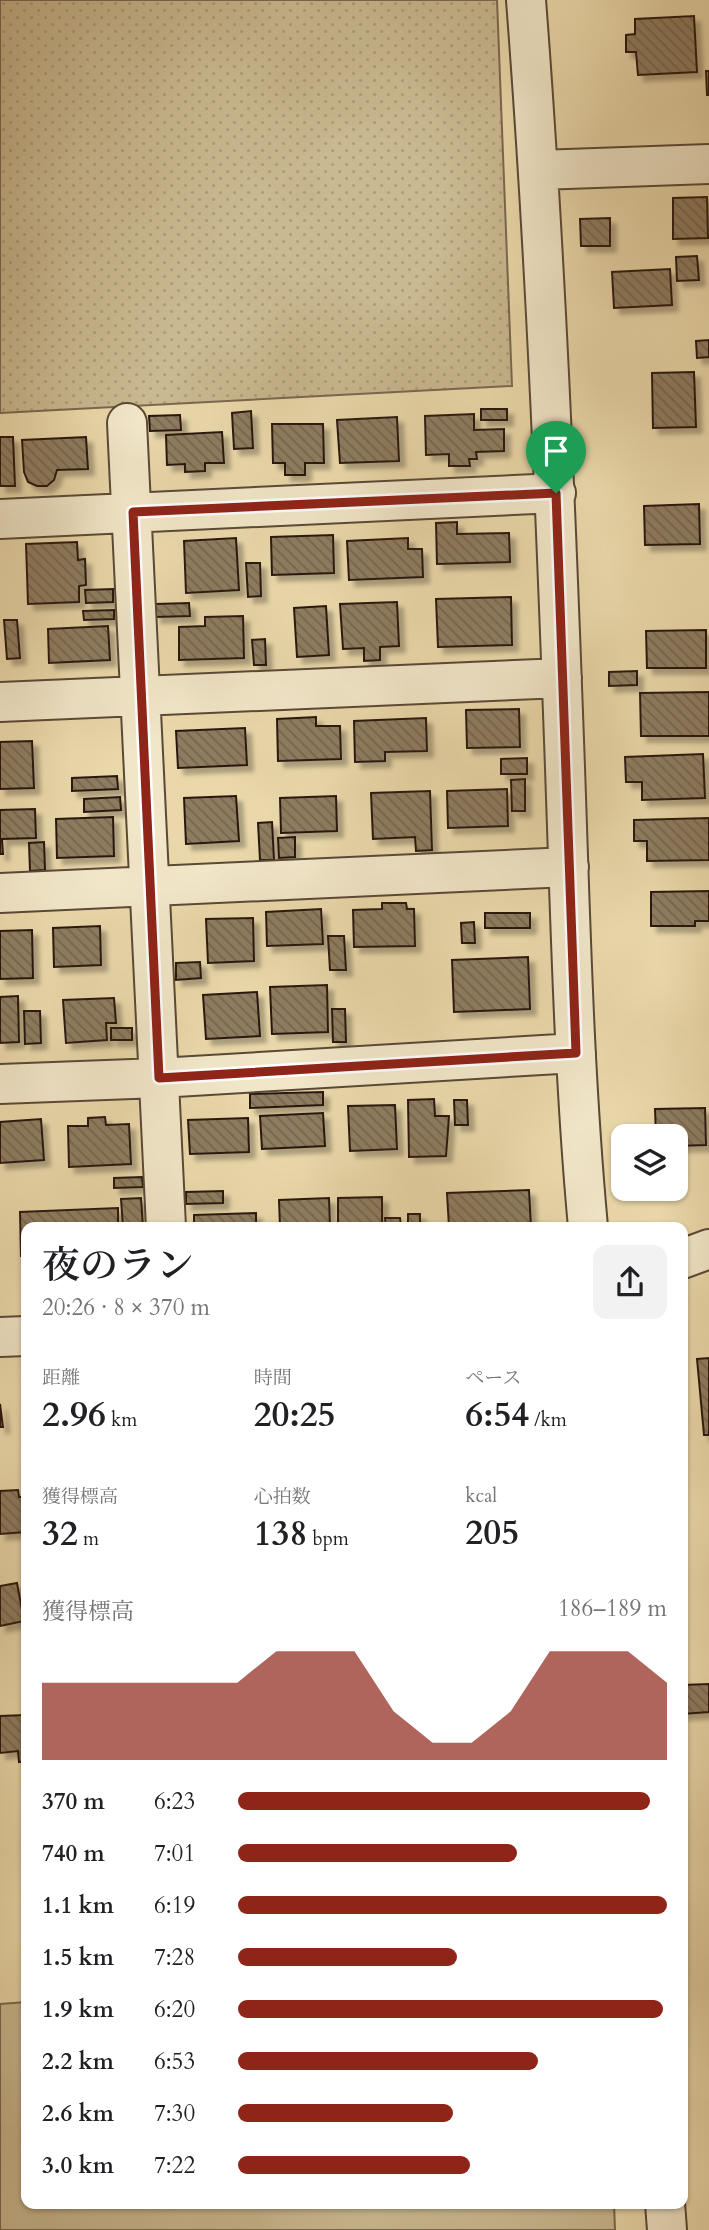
<!DOCTYPE html>
<html lang="ja">
<head>
<meta charset="utf-8">
<style>
	:root { --surface:#fff; --page:#f2f2f2; --text:#202124; --muted:#757577; --accent:#8f2418 }
	body { margin:0; font-family:Cardo,"Noto Serif JP",serif; background:var(--page); color:var(--text); height:100vh; display:flex; flex-direction:column; font-size:26px; white-space:nowrap }
	* { box-sizing:border-box; margin:0 }
	p { font-size:23px; color:var(--muted) }
	.icon { flex:none; width:38px; height:38px; fill:none; stroke:currentColor; stroke-width:2; stroke-linecap:round; stroke-linejoin:round }
	.map { position:relative; flex:1; overflow:hidden }
	.details { position:absolute; left:21px; top:1222px; width:667px; height:987px; display:flex; flex-direction:column; background:var(--surface); border-radius:14px; box-shadow:0 2px 5px #0004 }
	.details>* { flex:none }
	.controls { position:absolute; left:611px; top:1124px; display:grid; gap:14px }
	.controls a { display:grid; place-items:center; width:77px; height:77px; border-radius:14px; background:var(--surface); box-shadow:0 2px 5px #0004; font-size:35px }
	.pin { position:absolute; display:grid; place-items:center; width:60px; height:60px; color:#fff; margin:-72px -30px; border-radius:50% 50% 50% 0; rotate:-45deg; box-shadow:0 0 7px #0007 }
	.pin .icon { rotate:45deg }
	.round { display:grid; place-items:center; flex:none; width:74px; height:74px; border-radius:14px; background:var(--page) }
	.headline { display:flex; align-items:center; justify-content:space-between; height:119px; padding:0 21px }
	h1 { font-size:38px; font-weight:600; line-height:52px }
	.figures { display:grid; grid-template-columns:repeat(3,1fr); gap:10px; height:119px; padding:7px 21px }
	.figures div { display:grid; align-content:center }
	.figures b { font-size:35px; font-weight:600 }
	.figures small { font-size:19px; font-weight:400 }
	.figures p { font-size:19px }
	.chart { height:196px; padding:14px 21px }
	.chart p { display:flex; justify-content:space-between }
	.chart svg { width:100%; height:126px; margin-top:7px; fill:var(--accent); opacity:.7 }
	ul { padding:0 21px; list-style:none; font-size:23px }
	li { display:grid; grid-template-columns:112px 84px 1fr; align-items:center; height:52px }
	li i { height:18px; border-radius:9px; background:var(--accent) }
	.map>svg:first-child { display:block }
	.grass { fill:url(#grass-dots); stroke:#7a6850; stroke-width:2 }
	.park { fill:#c9b890; stroke:#7a6850; stroke-width:2 }
	.building { fill:url(#building-back-hatch); stroke:#2a1910; stroke-width:2; filter:url(#shadow) }
	.lines { fill:none; stroke-linecap:round; stroke-linejoin:round }
	.minor-casing { stroke:#5a4936; stroke-width:42 }
	.minor { stroke:#f1e6c8; stroke-width:38 }
	.route-casing { stroke:#fff; stroke-width:14 }
	.route { stroke:#8f2418; stroke-width:9 }
</style>
</head>
<body>
<div class="map">
<svg width="709" height="2230" viewBox="0 0 709 2230">
	<defs>
		<pattern id="grass-dots" width="8" height="8" patternUnits="userSpaceOnUse" patternTransform="scale(1.75)"><rect width="8" height="8" fill="#c9b890"/><path d="M2 2h.1M6 6h.1" fill="none" stroke="#ad9e7b" stroke-width="1.8" stroke-linecap="round"/></pattern>
		<pattern id="building-back-hatch" width="6" height="6" patternUnits="userSpaceOnUse" patternTransform="scale(1.75)"><rect width="6" height="6" fill="#8e7c60"/><path d="M-1 5l2 2M0 0l6 6M5-1l2 2" fill="none" stroke="#74654e"/></pattern>
		<filter id="shadow"><feDropShadow dx="6" dy="6" stdDeviation="2" flood-color="#0004"/></filter>
	</defs>
	<rect width="100%" height="100%" fill="#ead8aa"/>
	<filter id="stains"><feTurbulence type="fractalNoise" baseFrequency=".00286" numOctaves="4"/><feColorMatrix values="0 0 0 0 .2 0 0 0 0 .09 0 0 0 0 .02 0 0 0 .5 -.17"/></filter>
	<radialGradient id="worn" r=".72"><stop offset=".6" stop-color="#630" stop-opacity="0"/><stop offset="1" stop-color="#630" stop-opacity=".3"/></radialGradient>
	<path class="grass" d="M0 0H497L512 386 0 413Z"/>
	<path class="park" d="M26 2002V2203H614L615 2230H0V2004Z"/>
	<path class="building" d="M694 16 697 72 638 75 636 52H626V35L635 34V19Z
		M706 71H709V95H707Z
		M707 197 708 238 673 239V198Z
		M610 218V246H581L580 219Z
		M697 256 699 280 677 281 676 257Z
		M670 269 672 305 614 308 612 272Z
		M709 340V357L697 358 696 341Z
		M694 372 696 427 653 428 652 373Z
		M481 409H507V420H481Z
		M251 411 253 448 234 449 232 413Z
		M474 414V430L504 429V451L476 452 477 459H469L470 466H449V454L426 455 425 416Z
		M180 415 181 430 150 431 149 416Z
		M397 417 399 461 340 463 337 420Z
		M272 424H323L324 463H305V475H285V463H273Z
		M222 432 224 463H205V471L185 472V464L167 465 166 435Z
		M0 437H13L15 486H0Z
		M86 437 88 469 57 470 54 480 47 486H37L28 482 24 472 22 440Z
		M699 504 700 544 645 545 644 506Z
		M457 522V534L509 533 510 562 437 564 436 523Z
		M333 535 334 573 272 575 271 537Z
		M236 538 239 590 186 593 184 541Z
		M408 538V549H422L423 577 349 580 347 541Z
		M77 542 78 560 85 559 86 585 79 586V602L28 604 26 544Z
		M246 563H260L261 596 248 597Z
		M113 589V602L86 603 85 590Z
		M511 597 512 645 438 647 436 599Z
		M397 602 399 646 380 647V660L364 661V648L343 649 340 604Z
		M189 603 190 616 155 617V604Z
		M326 606 329 655 297 657 294 608Z
		M114 610V619L84 620 83 611Z
		M243 616 244 658 179 660V627L205 626V617Z
		M4 620H17L20 658 7 659Z
		M108 626 110 660 49 663 48 629Z
		M706 630V668H647L646 631Z
		M265 639 266 665H254L252 640Z
		M637 671V685L609 686V672Z
		M709 692V736H641L640 693Z
		M519 709 520 747 467 748 466 710Z
		M316 717V726H340L341 759 278 761 277 719Z
		M426 718 427 751 385 752V761L355 762 354 721Z
		M245 728 247 765 178 768 176 731Z
		M32 741 34 788 0 789V742Z
		M703 754 705 798 642 800V782H626L625 757Z
		M527 758V774H501V759Z
		M117 776 118 789 72 791V778Z
		M525 779V811H512L511 780Z
		M507 789 508 826 448 828 447 791Z
		M430 791 432 850 416 851 415 837 373 839 371 793Z
		M236 796 239 841 186 844 184 798Z
		M336 796 337 831 281 833 280 798Z
		M120 797 121 810 84 812V799Z
		M35 809 36 838 2 839 3 854H0V810Z
		M113 817 114 856 57 858 56 819Z
		M709 818V860L647 861V841H634V820Z
		M272 822 274 860H260L258 823Z
		M295 837V857L279 858 278 838Z
		M44 842 45 870 30 871 29 843Z
		M709 891V921H695V926H651V892Z
		M382 903H406L407 909H414L415 946 354 947 353 910 382 909Z
		M321 909 323 944 267 946 266 912Z
		M485 913H530V928H485Z
		M253 918 254 961 208 963 206 919Z
		M474 922 475 943H462L461 923Z
		M100 926 101 965 54 967 53 928Z
		M32 930 33 978 0 979V931Z
		M328 936H344L346 970H330Z
		M528 957 530 1009 454 1012 452 960Z
		M200 962 201 978 176 980V963Z
		M327 985 328 1032 272 1034 270 987Z
		M257 992 260 1036 206 1039 203 995Z
		M18 996 19 1042 0 1043V997Z
		M114 998 116 1023H106L107 1040 66 1043 63 1000Z
		M332 1009H345L346 1042H333Z
		M24 1011H40L41 1043 25 1044Z
		M111 1028H132V1040H111Z
		M323 1092V1105L250 1108V1094Z
		M434 1099 435 1116H449L446 1156 409 1157 408 1100Z
		M454 1100H467L468 1125H455Z
		M395 1105 397 1149 350 1151 348 1106Z
		M705 1108 706 1145 676 1146V1136H656L655 1109Z
		M323 1113 325 1146 262 1149 260 1116Z
		M105 1117 106 1125 129 1124 131 1164 69 1167 68 1126H88V1118Z
		M248 1118 249 1152 190 1154 188 1120Z
		M41 1119 44 1160 0 1163V1122Z
		M142 1177 143 1187 114 1188V1178Z
		M529 1190 531 1227H449L447 1193Z
		M223 1191V1203L186 1204V1192Z
		M382 1197V1227H338V1198Z
		M141 1198 143 1227H123L121 1199Z
		M329 1198 330 1227H280L279 1200Z
		M118 1208V1227H26V1256H21L20 1212Z
		M256 1213V1227H194V1215Z
		M408 1214H420V1227H408Z
		M385 1218H400L401 1227H386Z
		M709 1358V1435H704L697 1359Z
		M0 1404 3 1427H0Z
		M18 1490 19 1497H26V1532L0 1534V1491Z
		M17 1583 24 1621 0 1626V1586Z
		M709 1684V1712L682 1714V1685Z
		M26 1715V1761L19 1762 18 1751 0 1753V1716Z"/>
	<g class="lines">
		<defs>
			<path id="minor" d="M526 0C545 246 555 493 564 740 570 902 573 1065 588 1227
				M539 170 709 164
				M127 423 166 1227
				M0 519 556 493
				M0 702 562 678
				M0 893 569 867
				M0 1084 159 1078 576 1053
				M682 1259 709 1249
				M0 1337 26 1336
				M665 2203 667 2230"/>
		</defs>
		<use href="#minor" class="minor-casing"/>
		<use href="#minor" class="minor"/>
	</g>
	<g class="lines">
		<defs>
			<path id="route" d="M556 493 576 1053 159 1078 133 512Z"/>
		</defs>
		<use href="#route" class="route-casing"/>
		<use href="#route" class="route"/>
	</g>
	<rect width="100%" height="100%" filter="url(#stains)"/>
	<rect width="100%" height="100%" fill="url(#worn)"/>
</svg>
<div class="controls">
<a><svg class="icon" aria-label="layers" viewBox="0 0 24 24"><path d="M12 4l9 5-9 5-9-5zM3 14l9 5 9-5"/></svg></a>
</div>
<div class="pin" style="left:556px;top:493px;background:#1e9e55"><svg class="icon" aria-label="arrive" viewBox="0 0 24 24"><path d="M6 21V4h12l-3 4 3 4H6"/></svg></div>
<section class="details">
<div class="headline"><div><h1>夜のラン</h1><p>20:26 · 8 × 370 m</p></div><a class="round"><svg class="icon" aria-label="share" viewBox="0 0 24 24"><path d="M12 15V3M7 8l5-5 5 5M5 13v7h14v-7"/></svg></a></div>
<div class="figures">
<div><p>距離</p><b>2.96<small> km</small></b></div>
<div><p>時間</p><b>20:25</b></div>
<div><p>ペース</p><b>6:54<small> /km</small></b></div>
</div>
<div class="figures">
<div><p>獲得標高</p><b>32<small> m</small></b></div>
<div><p>心拍数</p><b>138<small> bpm</small></b></div>
<div><p>kcal</p><b>205</b></div>
</div>
<div class="chart"><p><span>獲得標高</span>186–189 m</p>
<svg viewBox="0 0 160 44" preserveAspectRatio="none"><path d="M0 44V17L10 17L20 17L30 17L40 17L50 17L60 6L70 6L80 6L90 27L100 38L110 38L120 27L130 6L140 6L150 6L160 17V44z"/></svg>
</div>
<ul>
<li><b>370 m</b>6:23<i style="width:96%"></i></li>
<li><b>740 m</b>7:01<i style="width:65%"></i></li>
<li><b>1.1 km</b>6:19<i style="width:100%"></i></li>
<li><b>1.5 km</b>7:28<i style="width:51%"></i></li>
<li><b>1.9 km</b>6:20<i style="width:99%"></i></li>
<li><b>2.2 km</b>6:53<i style="width:70%"></i></li>
<li><b>2.6 km</b>7:30<i style="width:50%"></i></li>
<li><b>3.0 km</b>7:22<i style="width:54%"></i></li>
</ul>
</section>
</div>
</body>
</html>
